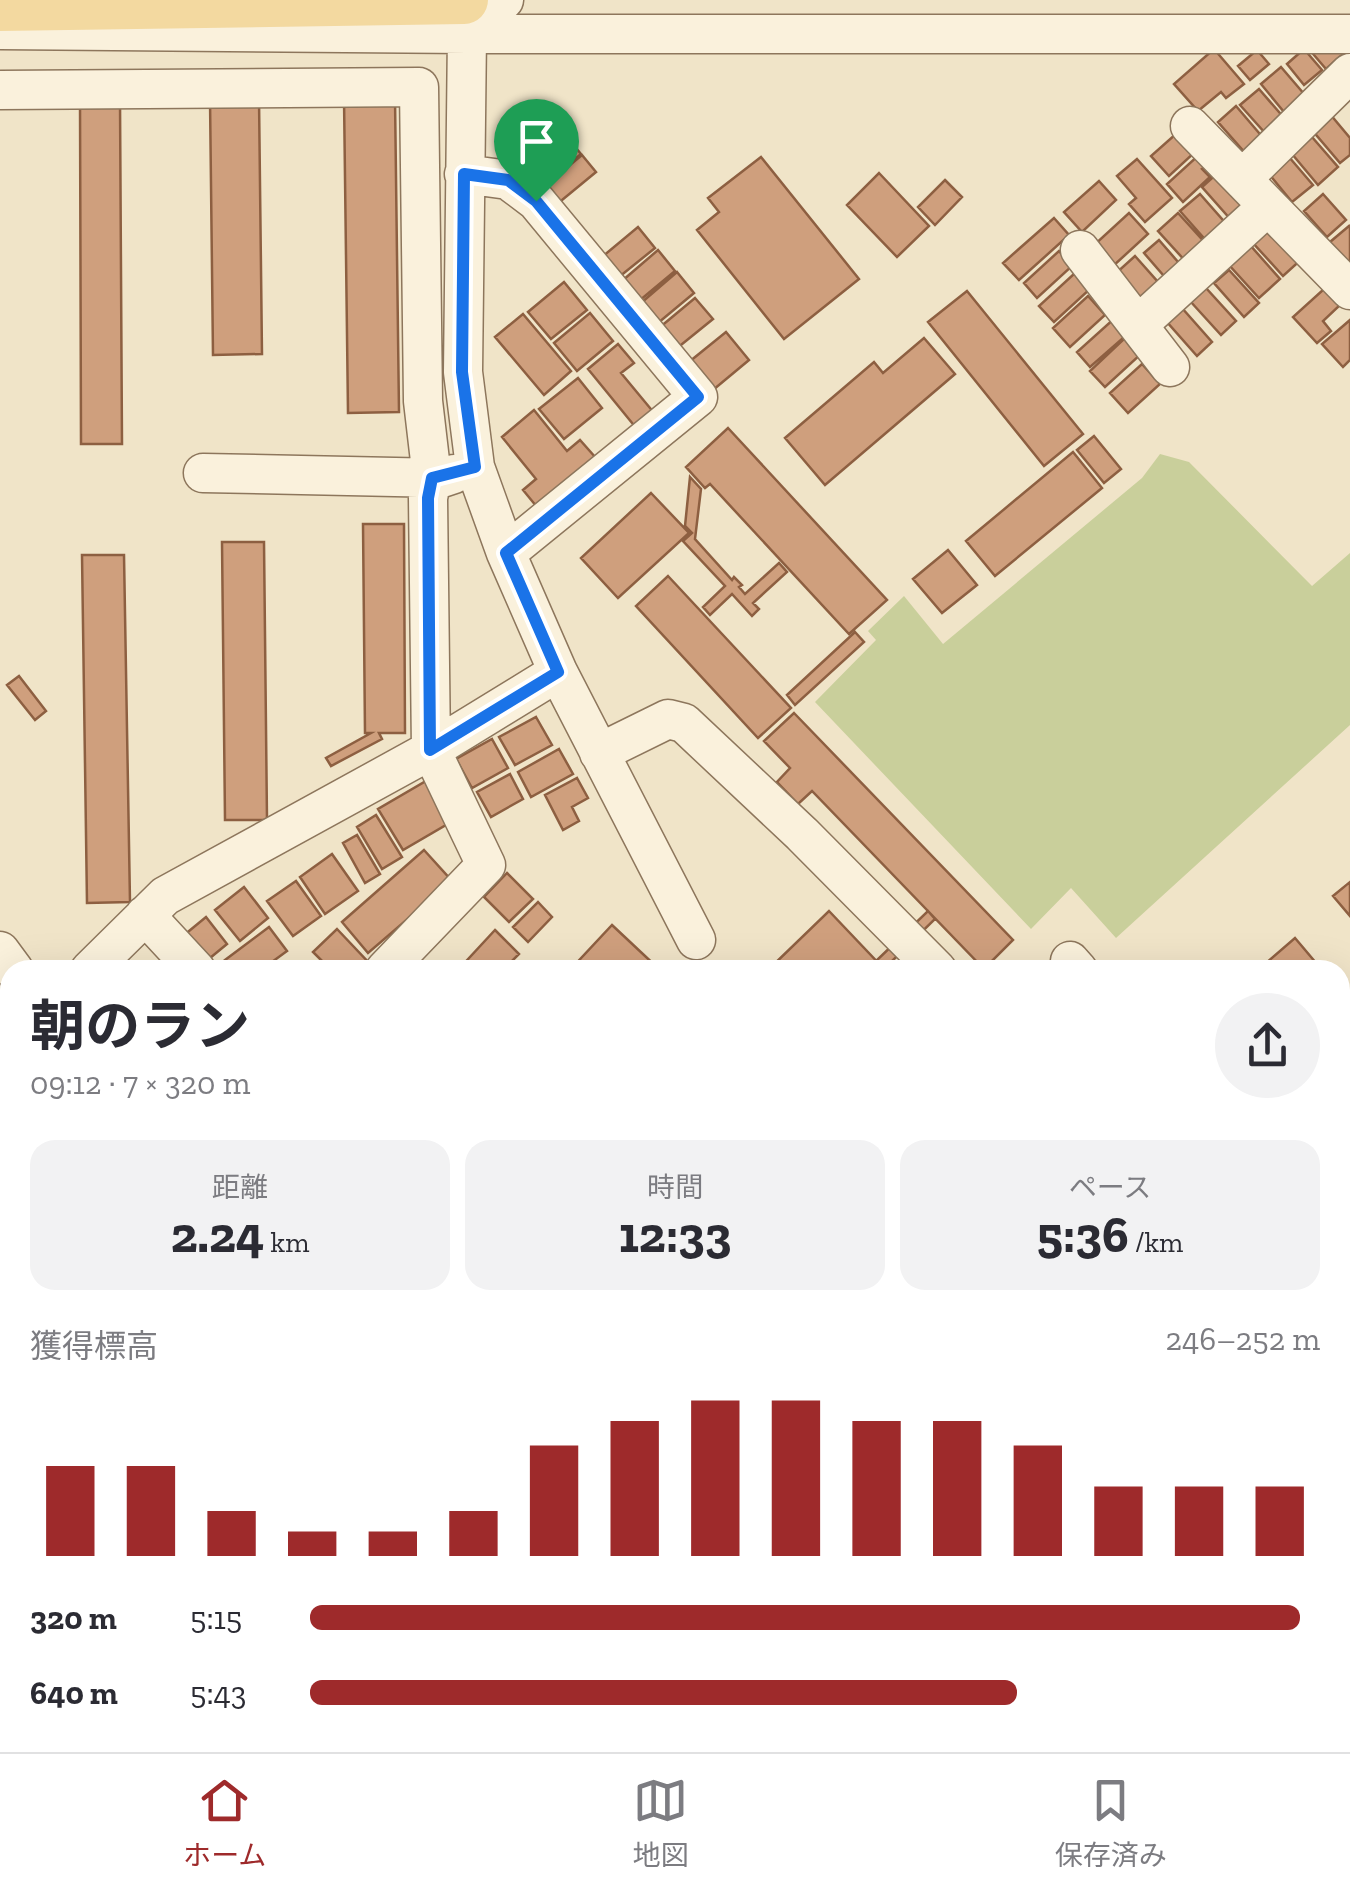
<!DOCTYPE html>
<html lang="ja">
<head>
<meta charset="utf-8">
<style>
	:root { --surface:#fff; --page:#f2f2f3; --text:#2b2b33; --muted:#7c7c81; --line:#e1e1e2; --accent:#9e2a2b }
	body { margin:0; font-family:"Zilla Slab","Noto Sans JP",serif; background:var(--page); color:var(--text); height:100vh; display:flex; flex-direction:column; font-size:38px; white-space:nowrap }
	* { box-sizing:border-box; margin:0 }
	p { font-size:32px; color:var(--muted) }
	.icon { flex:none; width:55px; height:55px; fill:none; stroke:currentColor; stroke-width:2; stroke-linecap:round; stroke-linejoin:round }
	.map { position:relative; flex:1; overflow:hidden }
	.drawer { position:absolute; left:0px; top:960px; width:1350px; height:792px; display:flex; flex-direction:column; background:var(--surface); border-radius:30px 30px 0 0; box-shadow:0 10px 40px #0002 }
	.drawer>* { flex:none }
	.pin { position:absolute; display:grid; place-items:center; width:85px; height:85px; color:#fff; margin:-102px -42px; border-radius:50% 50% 50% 0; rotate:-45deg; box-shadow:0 0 10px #0007 }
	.pin .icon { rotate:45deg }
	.round { display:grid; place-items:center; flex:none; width:105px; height:105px; border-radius:52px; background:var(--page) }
	.head { display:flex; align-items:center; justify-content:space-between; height:170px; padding:0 30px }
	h1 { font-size:55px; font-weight:700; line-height:75px }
	.stats { display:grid; grid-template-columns:repeat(3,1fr); gap:15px; height:170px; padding:10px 30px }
	.stats div { display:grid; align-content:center; border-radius:25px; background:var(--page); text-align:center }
	.stats b { font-size:50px; font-weight:700 }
	.stats small { font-size:28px; font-weight:400 }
	.stats p { font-size:28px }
	.chart { height:280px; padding:20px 30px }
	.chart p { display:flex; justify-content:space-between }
	.chart svg { width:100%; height:180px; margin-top:10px; stroke:var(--accent); stroke-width:6 }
	ul { padding:0 30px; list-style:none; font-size:32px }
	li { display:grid; grid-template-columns:160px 120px 1fr; align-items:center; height:75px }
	li i { height:25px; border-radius:12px; background:var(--accent) }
	.menu { display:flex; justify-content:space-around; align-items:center; height:140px; border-top:2px solid var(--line); background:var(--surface); font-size:28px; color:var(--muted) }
	.menu a { display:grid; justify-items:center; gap:5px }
	.menu .active { color:var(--accent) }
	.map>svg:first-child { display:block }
	.green { fill:#c9cf9b }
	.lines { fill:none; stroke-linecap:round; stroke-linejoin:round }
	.river { stroke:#a9c4bc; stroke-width:55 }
	.building { fill:#cf9f7d; stroke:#8d5f41; stroke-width:2.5 }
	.minor-casing { stroke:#8d765c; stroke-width:41 }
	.major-casing { stroke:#5b4430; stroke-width:51 }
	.minor { stroke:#faf1dc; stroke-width:38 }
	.major { stroke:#f3d9a0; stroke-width:48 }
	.rail-casing { stroke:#3d2e20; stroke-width:11 }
	.rail { stroke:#f7eed8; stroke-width:8; stroke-dasharray:22; stroke-linecap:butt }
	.route-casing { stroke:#fff; stroke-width:20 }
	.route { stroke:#1a73e8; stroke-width:12 }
</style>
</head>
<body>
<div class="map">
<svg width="1350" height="1752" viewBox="0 0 1350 1752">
	<rect width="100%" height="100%" fill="#f0e4c8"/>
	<path class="green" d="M1160 454 1189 462 1312 586 1350 553V725L1116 938 1071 888 1031 929 815 702 876 640 868 631 904 596 943 644 1142 478Z"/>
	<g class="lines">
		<path class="river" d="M0 1422 10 1426"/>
	</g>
	<path class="building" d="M1308 48 1348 50 1326 69Z
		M1214 49 1244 84 1226 98 1221 92 1198 111 1174 84Z
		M1304 49 1322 70 1304 85 1287 64Z
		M1257 50 1269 64 1250 80 1238 66Z
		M1281 67 1305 95 1284 112 1261 84Z
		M1259 89 1285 119 1266 134 1240 105Z
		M259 98 262 354 213 355 210 99Z
		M344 98H395L399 412 348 413Z
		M80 100H120L122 444H81Z
		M536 102 550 119 511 152 497 135Z
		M1236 106 1265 140 1247 155 1218 122Z
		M1330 114 1350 138V155L1340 163 1312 130Z
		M551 120 565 137 526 170 512 153Z
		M1177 133 1195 152 1169 176 1151 156Z
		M567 137 581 154 542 187 528 170Z
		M1312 137 1338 167 1318 185 1292 154Z
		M1201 153 1210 163 1202 169 1210 177 1183 202 1167 184Z
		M582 155 596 172 556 205 542 188Z
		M761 157 859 279 784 339 697 230 719 212 708 198Z
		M1289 157 1313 185 1292 202 1269 174Z
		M1137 159 1172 198 1145 222 1129 204 1136 198 1117 176Z
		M1221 170 1252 203 1232 221 1202 187Z
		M879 173 929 226 897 257 847 205Z
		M945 180 962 197 935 225 918 207Z
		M1099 181 1116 200 1082 232 1064 212Z
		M1200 194 1229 227 1210 245 1180 211Z
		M1323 194 1346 220 1327 237 1304 211Z
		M1129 213 1148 234 1112 267 1093 246Z
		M1178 213 1208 246 1188 264 1158 231Z
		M1054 218 1069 235 1019 280 1003 263Z
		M1274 224 1304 257 1283 276 1253 243Z
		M1349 226 1350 228V266L1330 242Z
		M638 227 655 248 619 277 602 257Z
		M1159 240 1185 270 1170 283 1144 253Z
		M1250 245 1280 279 1259 298 1229 265Z
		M658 250 675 271 639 301 622 281Z
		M1059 251 1072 266 1037 298 1024 283Z
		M1135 256 1158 282 1138 300 1115 274Z
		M1229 270 1259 303 1244 317 1214 283Z
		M677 272 694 293 658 323 641 303Z
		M1075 273 1090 289 1054 322 1039 306Z
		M564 282 587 310 551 339 528 312Z
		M1206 288 1236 321 1221 335 1190 301Z
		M1324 289 1339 306 1323 321 1331 331 1317 343 1293 317Z
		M967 291 1083 434 1044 466 928 322Z
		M1088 296 1105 315 1070 347 1053 328Z
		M695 298 713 319 676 349 659 328Z
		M1182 308 1212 342 1197 356 1167 322Z
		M590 313 613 341 577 371 554 343Z
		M523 314 571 371 544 395 495 337Z
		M1116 317 1130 332 1090 367 1077 352Z
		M1350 320V360L1343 367 1322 344Z
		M726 332 749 360 713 390 689 362Z
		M1126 337 1141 354 1105 387 1090 371Z
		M924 338 955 374 825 485 785 438 874 362 883 373Z
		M618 344 634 363 621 373 655 414 637 429 588 369Z
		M1142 364 1160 384 1128 413 1110 393Z
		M578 378 602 408 564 439 539 409Z
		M534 410 567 451 580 440 596 458 537 507 523 490 536 479 502 437Z
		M728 428 887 600 849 634 710 484 705 488 686 467Z
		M1094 436 1121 469 1104 483 1077 450Z
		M1073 452 1102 488 995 576 966 541Z
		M690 477 701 489 695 539 732 580 734 577 742 585 739 587 745 594 779 563 787 572 753 603 759 609 752 616 732 594 710 615 703 607 725 586 683 541 692 533 685 526Z
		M651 493 689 533 618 598 581 558Z
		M363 524H404L405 733H379L382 739 331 766 326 758 371 733H365Z
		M222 542H264L267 820H225Z
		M948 550 977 585 942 613 913 579Z
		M82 555H124L130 902 87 903Z
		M668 576 791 708 758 738 636 606Z
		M855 632 864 642 795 705 787 695Z
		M19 676 46 711 35 720 7 685Z
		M794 713 1013 940 984 969 812 791 798 804 777 782 790 768 764 741Z
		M536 717 552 745 515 765 499 737Z
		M492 739 508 768 472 788 456 759Z
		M559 749 573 774 531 797 518 772Z
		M510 774 523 799 491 817 477 792Z
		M577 778 588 798 572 807 579 821 563 830 545 795Z
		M426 781 451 822 403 850 378 809Z
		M376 815 402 857 382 869 357 827Z
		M357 835 380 874 365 883 343 843Z
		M424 850 452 881 368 953 342 922Z
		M332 854 358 891 325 914 300 877Z
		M507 873 533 899 509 922 484 897Z
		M296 881 321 916 293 936 267 901Z
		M1350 882V916L1333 896Z
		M244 887 268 918 240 941 215 910Z
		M538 902 552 917 528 942 513 927Z
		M829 911 885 970H768Z
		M928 911 935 919 884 969 876 961Z
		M206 917 227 944 204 963 183 936Z
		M612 925 660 970H570Z
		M269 927 287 951 261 970H233L225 960Z
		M337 929 371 965 366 970H331L313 952Z
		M495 930 519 954 503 970H458Z
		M1295 938 1322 970H1258Z
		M0 1137 10 1149 9 1170 0 1159Z
		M10 1256V1298L0 1288V1265Z
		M10 1324V1346L0 1355V1333Z
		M1347 1407 1350 1410V1512L1340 1501V1413Z
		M0 1466 10 1472V1501L0 1494Z
		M2 1537 10 1543V1571L0 1565Z
		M1340 1556 1350 1567V1716L1340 1704Z
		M0 1568 10 1575V1592L5 1600 0 1597Z
		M173 1742H217L221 1745 215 1752H166Z
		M525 1742H543L551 1752H514Z
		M554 1742H594L583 1752H562Z
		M601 1742H649L657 1752H609Z"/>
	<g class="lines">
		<defs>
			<path id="minor" d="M504 0 467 34 463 372 475 467 506 553 558 672 696 940
				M0 30 467 34H1350
				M0 90 419 87 423 401 432 478 428 498 431 750 486 865 385 970
				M1190 126 1350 290
				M464 174 508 180 536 201 698 397 506 553
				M1242 179 1350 73
				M1080 250 1170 367
				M1139 324 1268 206
				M203 473 442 478 454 474
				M599 753 668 719 684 723 802 834 937 970
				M145 915 196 970
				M0 951 14 970
				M1070 961 1078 970
				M90 970 165 896 431 750 558 672
				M0 1048 10 1040
				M1340 1200 1350 1199
				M0 1207 10 1199
				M1340 1290 1350 1279
				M0 1380 10 1379
				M0 1451H10
				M784 1742 796 1752
				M93 1750 98 1742
				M244 1752 253 1742
				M486 1752 497 1742
				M678 1752 689 1742
				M863 1752 873 1742"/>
			<path id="major" d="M0 7 464 0"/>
		</defs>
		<use href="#minor" class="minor-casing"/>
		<use href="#major" class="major-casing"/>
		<use href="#minor" class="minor"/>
		<use href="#major" class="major"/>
		<defs>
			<path id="rail" d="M1340 1229 1350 1228
				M1340 1249 1350 1248
				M0 1404 10 1402
				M0 1422 10 1420"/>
		</defs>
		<use href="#rail" class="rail-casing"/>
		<use href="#rail" class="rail"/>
	</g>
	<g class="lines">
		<defs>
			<path id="route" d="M464 174 508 180 536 201 698 397 506 553 558 672 430 750 428 498 432 478 475 467 462 372Z"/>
		</defs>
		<use href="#route" class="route-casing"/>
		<use href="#route" class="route"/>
	</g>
</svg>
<div class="pin" style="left:536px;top:201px;background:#1e9e55"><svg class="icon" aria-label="arrive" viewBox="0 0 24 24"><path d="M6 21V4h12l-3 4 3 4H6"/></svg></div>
<section class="drawer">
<div class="head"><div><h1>朝のラン</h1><p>09:12 · 7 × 320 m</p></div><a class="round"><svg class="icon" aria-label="share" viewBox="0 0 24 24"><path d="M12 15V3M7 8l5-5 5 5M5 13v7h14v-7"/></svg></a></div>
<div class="stats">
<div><p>距離</p><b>2.24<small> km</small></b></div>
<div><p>時間</p><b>12:33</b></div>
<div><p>ペース</p><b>5:36<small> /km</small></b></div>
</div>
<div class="chart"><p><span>獲得標高</span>246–252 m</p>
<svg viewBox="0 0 160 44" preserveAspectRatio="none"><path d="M5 44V22M15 44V22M25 44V33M35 44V38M45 44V38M55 44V33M65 44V17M75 44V11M85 44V6M95 44V6M105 44V11M115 44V11M125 44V17M135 44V27M145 44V27M155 44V27"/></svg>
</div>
<ul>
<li><b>320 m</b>5:15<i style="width:98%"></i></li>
<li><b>640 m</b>5:43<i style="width:70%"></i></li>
</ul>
</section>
</div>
<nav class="menu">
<a class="active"><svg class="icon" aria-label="home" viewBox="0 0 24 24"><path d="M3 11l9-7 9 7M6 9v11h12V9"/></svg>ホーム</a>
<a><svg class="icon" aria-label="map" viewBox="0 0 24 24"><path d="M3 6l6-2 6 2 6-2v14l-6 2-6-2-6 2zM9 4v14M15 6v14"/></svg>地図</a>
<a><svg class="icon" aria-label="saved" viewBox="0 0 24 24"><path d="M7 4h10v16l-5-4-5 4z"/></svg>保存済み</a>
</nav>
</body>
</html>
